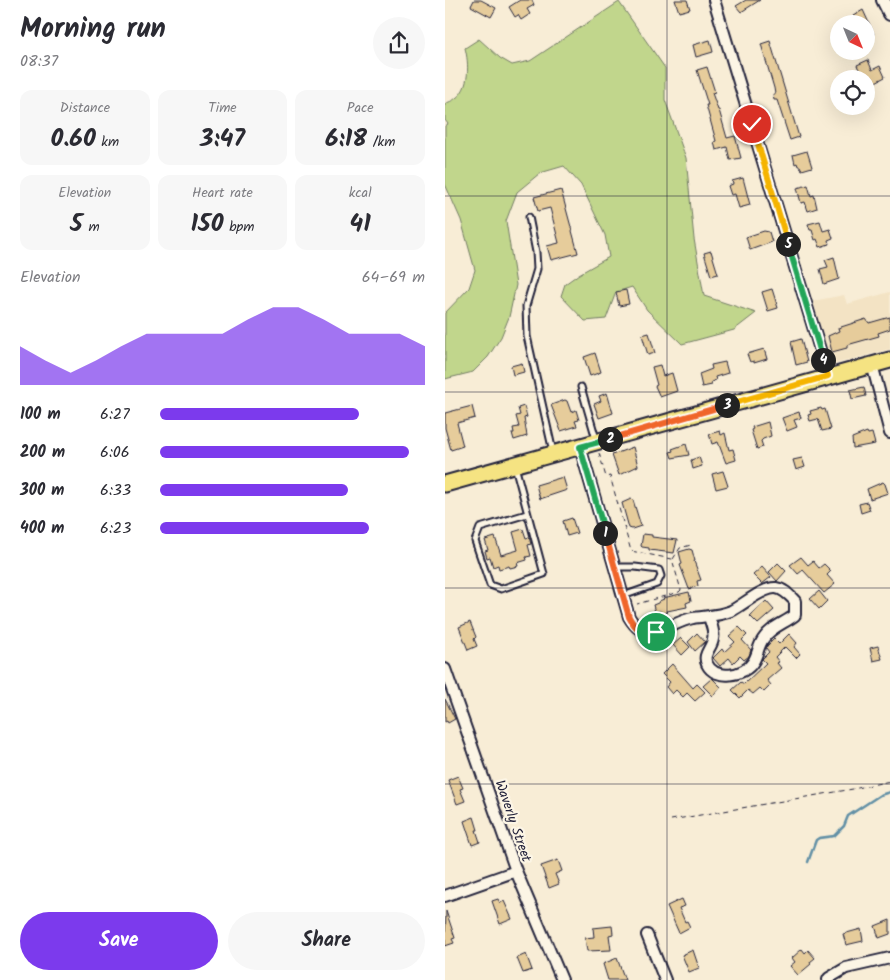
<!DOCTYPE html>
<html lang="en">
<head>
<meta charset="utf-8">
<style>
	:root { --surface:#fff; --page:#f7f7f7; --text:#2b2b33; --muted:#7c7c81; --accent:#7c3aed }
	body { margin:0; font-family:Kalam,sans-serif; background:var(--page); color:var(--text); height:100vh; display:flex; flex-direction:column; font-size:19px; white-space:nowrap }
	* { box-sizing:border-box; margin:0 }
	p { font-size:16px; color:var(--muted) }
	.icon { flex:none; width:28px; height:28px; fill:none; stroke:currentColor; stroke-width:2; stroke-linecap:round; stroke-linejoin:round }
	.map { position:relative; flex:1; overflow:hidden }
	.details { display:flex; flex-direction:column; background:var(--surface); width:445px }
	.details>* { flex:none }
	.needle { width:32px; rotate:137deg }
	.tools { position:absolute; left:385px; top:15px; display:grid; gap:10px }
	.tools a { display:grid; place-items:center; width:45px; height:45px; border-radius:50%; background:var(--surface); box-shadow:0 5px 20px #0002; font-size:25px }
	.pin { position:absolute; display:grid; place-items:center; width:42px; height:42px; color:#fff; margin:-21px; border:2px solid #fff; border-radius:50%; box-shadow:0 1px 5px #0007 }
	.km { position:absolute; width:25px; height:25px; margin:-12px; border-radius:50%; background:#222; color:#fff; font-size:14px; line-height:25px; text-align:center }
	.round { display:grid; place-items:center; flex:none; width:52px; height:52px; border-radius:26px; background:var(--page) }
	.overview { display:flex; align-items:center; justify-content:space-between; height:85px; padding:0 20px }
	h1 { font-size:28px; font-weight:600; line-height:38px }
	.metrics { display:grid; grid-template-columns:repeat(3,1fr); gap:8px; height:85px; padding:5px 20px }
	.metrics div { display:grid; align-content:center; border-radius:12px; background:var(--page); text-align:center }
	.metrics b { font-size:25px; font-weight:600 }
	.metrics small { font-size:14px; font-weight:400 }
	.metrics p { font-size:14px }
	.chart { height:140px; padding:10px 20px }
	.chart p { display:flex; justify-content:space-between }
	.chart svg { width:100%; height:90px; margin-top:5px; fill:var(--accent); opacity:.7 }
	.action { display:flex; gap:10px; margin-top:auto; padding:10px 20px }
	.action a { flex:1; height:58px; border-radius:30px; background:var(--accent); color:#fff; font-size:20px; font-weight:600; line-height:58px; text-align:center }
	.action a+a { background:var(--page); color:var(--text) }
	ul { padding:0 20px; list-style:none; font-size:16px }
	li { display:grid; grid-template-columns:80px 60px 1fr; align-items:center; height:38px }
	li i { height:12px; border-radius:6px; background:var(--accent) }
	main { display:flex; flex:1; min-height:0 }
	.map>svg:first-child { display:block }
	.built { fill:#f3e3c4 }
	.green { fill:#c1d68c; stroke:#727c64 }
	.lines { fill:none; stroke-linecap:round; stroke-linejoin:round }
	.stream { stroke:#6290a6; stroke-width:2.5 }
	.building { fill:#e6cc9b; stroke:#22223b }
	.service-casing { stroke:#22223b; stroke-width:9 }
	.minor-casing { stroke:#22223b; stroke-width:14 }
	.tertiary-casing { stroke:#22223b; stroke-width:16 }
	.primary-casing { stroke:#22223b; stroke-width:19 }
	.path { stroke:#22223b; stroke-width:1; stroke-dasharray:5 4; stroke-linecap:butt }
	.service { stroke:#fcf5e5; stroke-width:5 }
	.minor { stroke:#fcf5e5; stroke-width:10 }
	.tertiary { stroke:#fcf5e5; stroke-width:12 }
	.primary { stroke:#f5e382; stroke-width:15 }
	.split-1-casing { stroke:#fff; stroke-width:10 }
	.split-2-casing { stroke:#fff; stroke-width:10 }
	.split-3-casing { stroke:#fff; stroke-width:10 }
	.split-4-casing { stroke:#fff; stroke-width:10 }
	.split-5-casing { stroke:#fff; stroke-width:10 }
	.split-6-casing { stroke:#fff; stroke-width:10 }
	.split-1 { stroke:#f0652b; stroke-width:6 }
	.split-2 { stroke:#22a559; stroke-width:6 }
	.split-3 { stroke:#f0652b; stroke-width:6 }
	.split-4 { stroke:#f5b400; stroke-width:6 }
	.split-5 { stroke:#22a559; stroke-width:6 }
	.split-6 { stroke:#f5b400; stroke-width:6 }
	.grid { fill:none; stroke:#22223b; stroke-width:1; stroke-opacity:0.55 }
	.labels { text-anchor:middle; dominant-baseline:central; stroke-width:4.5; stroke-linejoin:round; paint-order:stroke }
	.street-label { font-size:14px; fill:#22223b; stroke:#fcf5e5 }
</style>
</head>
<body>
<main>
<section class="details">
<div class="overview"><div><h1>Morning run</h1><p>08:37</p></div><a class="round"><svg class="icon" aria-label="share" viewBox="0 0 24 24"><path d="M12 15V3M7 8l5-5 5 5M5 13v7h14v-7"/></svg></a></div>
<div class="metrics">
<div><p>Distance</p><b>0.60<small> km</small></b></div>
<div><p>Time</p><b>3:47</b></div>
<div><p>Pace</p><b>6:18<small> /km</small></b></div>
</div>
<div class="metrics">
<div><p>Elevation</p><b>5<small> m</small></b></div>
<div><p>Heart rate</p><b>150<small> bpm</small></b></div>
<div><p>kcal</p><b>41</b></div>
</div>
<div class="chart"><p><span>Elevation</span>64–69 m</p>
<svg viewBox="0 0 160 44" preserveAspectRatio="none"><path d="M0 44V25L10 32L20 38L30 32L40 25L50 19L60 19L70 19L80 19L90 12L100 6L110 6L120 12L130 19L140 19L150 19L160 25V44z"/></svg>
</div>
<ul>
<li><b>100 m</b>6:27<i style="width:75%"></i></li>
<li><b>200 m</b>6:06<i style="width:94%"></i></li>
<li><b>300 m</b>6:33<i style="width:71%"></i></li>
<li><b>400 m</b>6:23<i style="width:79%"></i></li>
</ul>
<div class="action"><a>Save</a><a>Share</a></div>
</section>
<div class="map">
<svg width="445" height="980" viewBox="0 0 445 980">
	<rect width="100%" height="100%" fill="#f8edd6"/>
	<filter id="ink" filterUnits="userSpaceOnUse"><feTurbulence type="fractalNoise" baseFrequency=".02" numOctaves="2"/><feDisplacementMap in="SourceGraphic" scale="10" xChannelSelector="R" yChannelSelector="G"/><feConvolveMatrix kernelMatrix="1 2 1 2 8 2 1 2 1" color-interpolation-filters="sRGB"/></filter>
	<g filter="url(#ink)">
		<path class="built" d="M445 292V349L386 365 368 301 399 295 402 304Z"/>
		<path class="green" d="M174 2 220 68V100L241 158 249 239 259 296 311 313 289 330 237 344 202 310 187 287 171 292 161 319 140 321 116 296 120 284 134 274 164 257 160 235 136 185 119 166 95 173 72 192 61 221 71 285 64 317 56 337 43 357 28 372 0 379V313L24 288 30 270 16 220 0 184V126L3 124 0 120V104C3 102 8 101 11 98 25 88 24 63 20 48L34 39 55 58 67 65 85 61Z"/>
		<g class="lines">
			<path class="stream" d="M363 862 371 840 374 838 389 836 399 826 403 816 435 795 445 792"/>
		</g>
		<path class="building" d="M29 0H36L51 8 46 17 26 6Z
			M75 0H87L89 5 82 9 85 14 76 20 73 15 70 17 64 7Z
			M230 0H242L245 9 234 12Z
			M301 0H315L296 12 291 6Z
			M418 10 429 34 421 38V24H412L408 16Z
			M265 40 268 52 251 57 248 45Z
			M325 41 354 137 345 140 332 100H329L328 94H330L329 88 316 44Z
			M423 60 427 70 435 66 440 77 421 87V79H418L412 65Z
			M262 67 270 92 267 93 273 110H274L282 138 290 136 296 158 285 160 282 147 271 150 269 142 271 141 261 105H263L252 70Z
			M362 151 367 167 357 170 355 166H353L352 163 350 164 348 155Z
			M298 178 305 205 294 208 290 194 286 195 283 186 288 184 287 181Z
			M363 185 366 196 369 195 372 208 363 211 360 202 356 203 352 188Z
			M116 190 133 253 106 260 102 246 114 243 105 208 93 211 89 197Z
			M375 221 378 231 385 229 388 238 383 240 384 244 375 247 372 239 370 240 367 230H365L363 224Z
			M319 231 324 232 327 242 305 250 301 237Z
			M266 251 273 274 266 276 259 253Z
			M389 257 394 279 379 284 375 269 383 267 380 260Z
			M327 289 333 308 323 311 317 292Z
			M181 290 184 304 174 306 171 292Z
			M445 317V329L433 333 434 336 402 345V348L387 352 383 336 394 331 393 328 421 319 424 323Z
			M204 333 210 353 203 355 197 335Z
			M356 339 362 362 351 365 346 342Z
			M319 349 322 359 309 363V361L305 362 302 354Z
			M150 353 156 372 145 376 139 357Z
			M280 362 283 373 270 377 271 380 266 382 267 385 257 387 254 374 267 369 266 365Z
			M77 363 79 372 68 375 66 366Z
			M215 365 218 376 227 373 232 391 215 397 210 386 212 385 207 367Z
			M419 387 421 396 407 399 405 390Z
			M162 393 168 413 154 418 149 404 156 401 154 396Z
			M120 400 122 401 126 412 131 410 134 420 130 421 132 426 116 431 106 405Z
			M27 406 30 418 12 423 18 446 6 450 0 428V413Z
			M79 406 82 417 79 418 82 436 69 440 67 433H69L68 428 74 427 71 416 75 415 73 408Z
			M376 408 377 410 380 409 386 429 377 431 373 419 365 421 363 415 366 414 365 411Z
			M354 412 356 418 349 420 352 427 342 431 337 418Z
			M323 422 326 436 318 439 316 441 318 447 312 449 306 430 308 429 307 427Z
			M275 431 276 435 280 433 284 450 288 449 291 460 281 463 273 442 267 444 264 434Z
			M422 432 423 434 427 433 430 444 408 448 407 438Z
			M241 444 244 455 227 458 225 452 228 451 227 449Z
			M188 447 193 466 174 475 167 455Z
			M254 457 257 466 248 469 246 460Z
			M357 458 360 467 351 470 348 460Z
			M278 471 283 486 271 489 267 474Z
			M118 477 122 490 95 499 91 485Z
			M438 482 440 484 443 493 425 499 422 489Z
			M186 499 188 500 196 526 187 529 184 528 177 503Z
			M422 502 425 510 416 513 414 504Z
			M127 518 132 533 122 536 118 521Z
			M78 529 81 538 84 537 86 544 83 545 86 556 81 557 82 560 72 563 73 566 65 568 64 566 54 569 53 565 48 567 45 557 42 558 40 551 43 550 40 540 50 537 56 555 73 550 68 532Z
			M198 534 207 535V537L232 540 229 553 204 550V548L197 547 196 546Z
			M244 549 247 550 250 561H249L256 580 252 581 253 586 244 589 235 565 237 564 234 552Z
			M356 557 363 565 368 561 374 568 379 564 386 571 382 575 390 584 379 593 358 570 353 574 345 565Z
			M333 563 341 571 332 581 324 572Z
			M317 567 326 577 317 584 308 575Z
			M374 591 382 601 374 609 365 599Z
			M244 592 246 601 241 603 242 607 222 611 223 612 216 614 215 611 210 612 208 605 213 603 214 601 219 599 218 598Z
			M321 601 329 610 313 624 305 616Z
			M25 622 31 637 29 639 32 646 23 650 14 627Z
			M294 627 302 635 297 640 306 650 304 656 299 660 295 656 288 663 284 658 275 666 268 658 277 649 279 652 290 642 284 636Z
			M252 633 260 642 250 651 243 642Z
			M344 634 352 643 349 647 355 654 351 658 340 647 330 657 334 662 332 663 336 668 322 680 326 685 319 692 315 688 308 694 303 690 295 698 287 690 296 682 299 684 321 663 317 659 324 652 321 648 322 646 329 639 334 644Z
			M236 638 245 647 237 655 228 645Z
			M433 646 437 659 428 661 425 648Z
			M227 664 248 688 252 684 260 692 250 701 242 693 238 697 231 690 227 694 221 687 225 682 217 674Z
			M267 678 276 687 268 696 258 686Z
			M0 699 10 719 3 723 2 721 0 722Z
			M13 776 18 788 15 789 20 801 12 804 3 780Z
			M29 817 33 830H31L35 842 27 845 19 821Z
			M113 860 117 871 110 874 114 884 104 888 96 866Z
			M53 899 55 903 59 901 67 919 55 924 47 901Z
			M237 899 240 906 234 908 240 922 242 921 245 927 234 933 222 906Z
			M1 911 10 938 7 939 9 943 0 946Z
			M445 920V934L434 938 430 926Z
			M167 926 168 934 164 935 166 950 142 951 140 938 149 937 148 928Z
			M416 929 418 941 401 945 398 934Z
			M357 949 360 953 363 950 370 958 365 962 366 964 353 975 345 966 350 962 347 958Z
			M248 950 254 968 244 972 237 955Z
			M81 954 87 970 78 973 72 958Z
			M172 958 180 980H163L158 964Z"/>
		<g class="lines">
			<defs>
				<path id="service" d="M84 217 91 252 92 269 81 306 82 336 108 452
					M136 387 151 439
					M70 466 99 574 56 589 45 585 30 541 35 528 82 514
					M170 567H190L214 570 216 576 212 584 178 596"/>
				<path id="minor" d="M269 0 383 376
					M427 364 445 433
					M135 447 184 617C203 649 222 623 248 618 261 616 274 616 286 611 298 605 318 587 331 588 339 589 344 595 350 601V615C340 623 326 627 319 638 313 645 313 655 308 662 300 676 270 681 262 664 257 654 267 648 268 639 270 632 266 624 264 617
					M0 669 71 871 117 980
					M0 896 71 871
					M202 935 220 980
					M383 980 384 978 401 968 445 958"/>
				<path id="tertiary" d="M438 0 445 14"/>
				<path id="primary" d="M0 484 445 360"/>
			</defs>
			<use href="#service" class="service-casing"/>
			<use href="#minor" class="minor-casing"/>
			<use href="#tertiary" class="tertiary-casing"/>
			<use href="#primary" class="primary-casing"/>
			<path class="path" d="M154 453 161 477 165 476 186 551 227 559 236 590 234 592 192 604
				M228 559 235 548 246 545
				M226 820 408 789 445 781"/>
			<use href="#service" class="service"/>
			<use href="#minor" class="minor"/>
			<use href="#tertiary" class="tertiary"/>
			<use href="#primary" class="primary"/>
		</g>
	</g>
	<g class="lines" filter="url(#ink)">
		<defs>
			<path id="split-1" d="M160 533 184 617C191 630 196 633 211 632"/>
			<path id="split-2" d="M160 533 135 447 165 439"/>
			<path id="split-3" d="M165 439 282 405"/>
			<path id="split-4" d="M282 405 383 376 378 360"/>
			<path id="split-5" d="M343 244 378 360"/>
			<path id="split-6" d="M307 124 343 244"/>
		</defs>
		<use href="#split-1" class="split-1-casing"/>
		<use href="#split-2" class="split-2-casing"/>
		<use href="#split-3" class="split-3-casing"/>
		<use href="#split-4" class="split-4-casing"/>
		<use href="#split-5" class="split-5-casing"/>
		<use href="#split-6" class="split-6-casing"/>
		<use href="#split-1" class="split-1"/>
		<use href="#split-2" class="split-2"/>
		<use href="#split-3" class="split-3"/>
		<use href="#split-4" class="split-4"/>
		<use href="#split-5" class="split-5"/>
		<use href="#split-6" class="split-6"/>
	</g>
	<path class="grid" d="M222 0V980M0 196H445M0 392H445M0 588H445M0 784H445"/>
	<g class="labels">
		<g class="street-label">
			<text transform="translate(68 821) rotate(71)">Waverly Street</text>
		</g>
	</g>
</svg>
<div class="tools">
<a><svg class="needle" viewBox="-14 -14 28 28"><path d="M0-13l5 13h-10z" fill="#e53935"/><path d="M0 13l5-13h-10z" fill="#7c7c81"/></svg></a>
<a><svg class="icon" aria-label="locate" viewBox="0 0 24 24"><circle cx="12" cy="12" r="6"/><path d="M12 2v4M12 18v4M2 12h4M18 12h4"/></svg></a>
</div>
<div class="pin" style="left:211px;top:632px;background:#1e9e55"><svg class="icon" aria-label="arrive" viewBox="0 0 24 24"><path d="M6 21V4h12l-3 4 3 4H6"/></svg></div>
<div class="pin" style="left:307px;top:124px;background:#d93025"><svg class="icon" aria-label="check" viewBox="0 0 24 24"><path d="M5 12l5 5 9-10"/></svg></div>
<b class="km" style="left:160px;top:533px">1</b>
<b class="km" style="left:165px;top:439px">2</b>
<b class="km" style="left:282px;top:405px">3</b>
<b class="km" style="left:378px;top:360px">4</b>
<b class="km" style="left:343px;top:244px">5</b>
</div>
</main>
</body>
</html>
